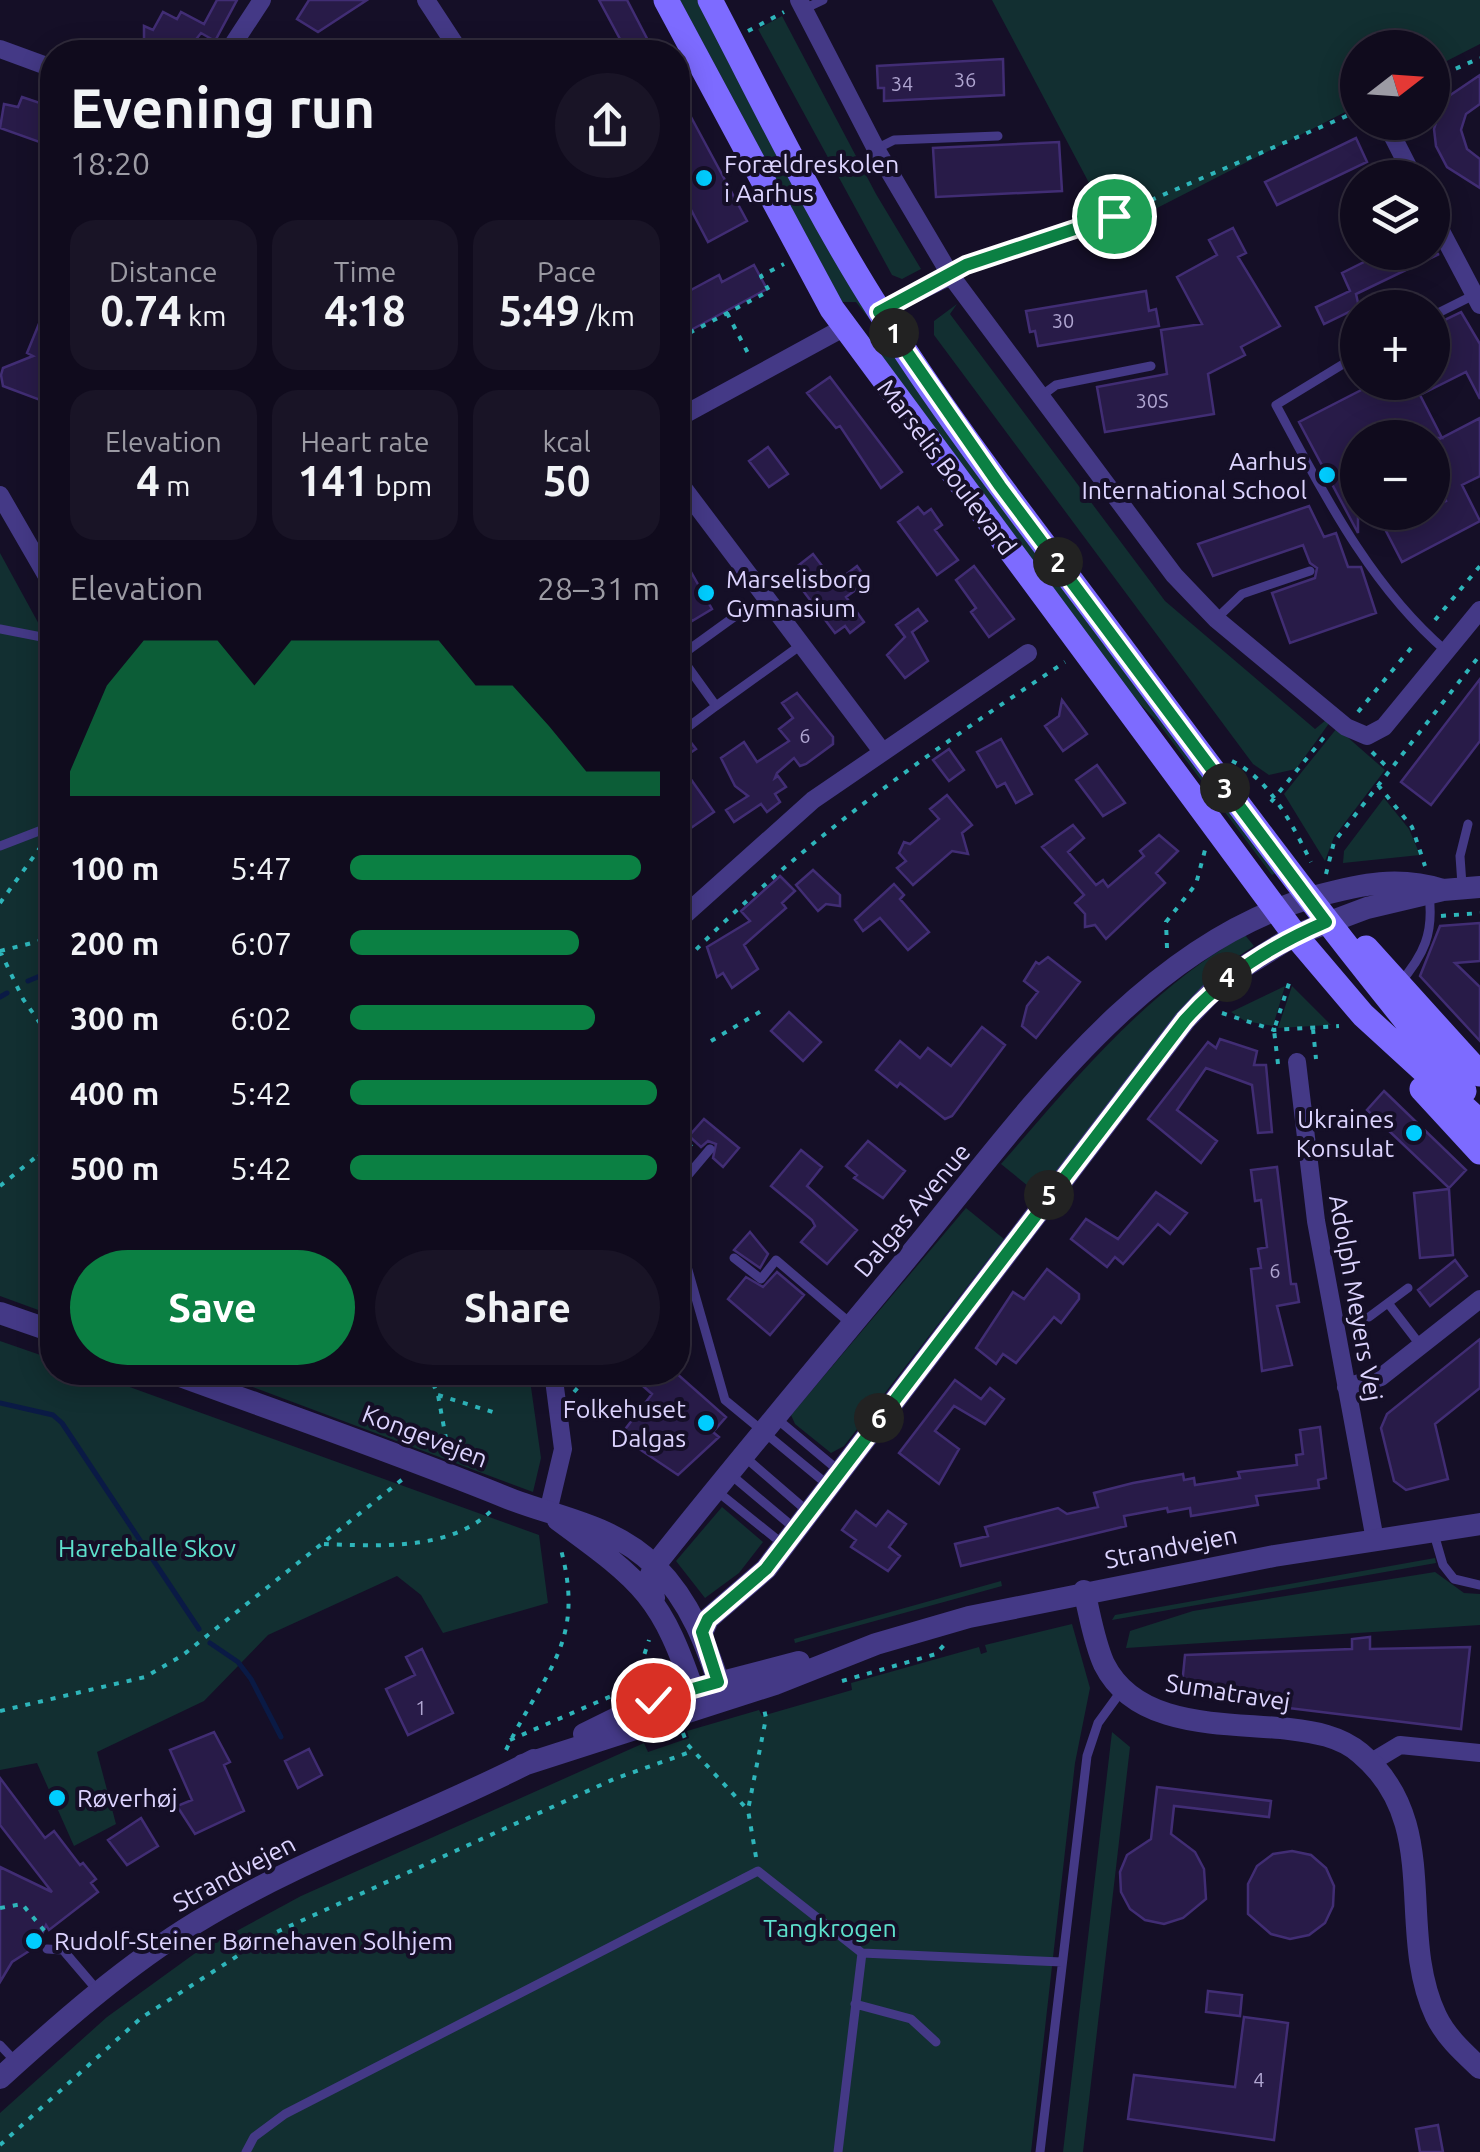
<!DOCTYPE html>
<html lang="en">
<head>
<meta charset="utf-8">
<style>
	:root { --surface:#100b1d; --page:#191426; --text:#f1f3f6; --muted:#9c9ba4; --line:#302b3b; --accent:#0b8043 }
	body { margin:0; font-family:Ubuntu,sans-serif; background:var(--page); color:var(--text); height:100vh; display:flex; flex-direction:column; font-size:38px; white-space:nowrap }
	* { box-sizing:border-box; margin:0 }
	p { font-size:32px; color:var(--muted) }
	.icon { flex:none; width:55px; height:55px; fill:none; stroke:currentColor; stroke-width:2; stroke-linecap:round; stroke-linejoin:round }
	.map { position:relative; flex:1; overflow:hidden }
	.drawer { position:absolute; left:40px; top:40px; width:650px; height:1345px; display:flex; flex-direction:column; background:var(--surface); border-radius:40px; box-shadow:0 5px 25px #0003,0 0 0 2px var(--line) }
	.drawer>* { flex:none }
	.needle { width:65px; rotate:73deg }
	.buttons { position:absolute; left:1340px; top:30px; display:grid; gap:20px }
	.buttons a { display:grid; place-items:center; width:110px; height:110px; border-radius:50%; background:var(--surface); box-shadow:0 5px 25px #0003,0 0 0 2px var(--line); font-size:50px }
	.pin { position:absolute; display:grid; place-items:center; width:85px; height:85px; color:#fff; margin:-42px; border:5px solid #fff; border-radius:50%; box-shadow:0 2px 10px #0007 }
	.km { position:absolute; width:50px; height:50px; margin:-25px; border-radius:50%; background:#222; color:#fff; font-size:28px; line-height:50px; text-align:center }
	.round { display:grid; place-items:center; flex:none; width:105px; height:105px; border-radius:52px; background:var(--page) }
	.head { display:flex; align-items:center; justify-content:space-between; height:170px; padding:0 30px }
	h1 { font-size:55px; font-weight:600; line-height:75px }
	.figures { display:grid; grid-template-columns:repeat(3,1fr); gap:15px; height:170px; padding:10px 30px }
	.figures div { display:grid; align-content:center; border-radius:25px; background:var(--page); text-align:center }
	.figures b { font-size:42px; font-weight:600 }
	.figures small { font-size:28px; font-weight:400 }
	.figures p { font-size:28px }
	.chart { height:280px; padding:20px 30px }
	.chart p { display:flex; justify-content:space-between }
	.chart svg { width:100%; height:180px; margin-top:10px; fill:var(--accent); opacity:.7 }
	.button { display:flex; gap:20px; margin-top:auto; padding:20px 30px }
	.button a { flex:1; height:115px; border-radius:60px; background:var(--accent); color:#fff; font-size:40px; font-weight:600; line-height:115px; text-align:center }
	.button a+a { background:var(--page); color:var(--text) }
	ul { padding:0 30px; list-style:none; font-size:32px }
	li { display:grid; grid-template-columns:160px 120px 1fr; align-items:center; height:75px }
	li i { height:25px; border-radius:12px; background:var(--accent) }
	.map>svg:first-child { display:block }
	.green { fill:#122f31 }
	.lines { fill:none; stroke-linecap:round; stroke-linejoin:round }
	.stream { stroke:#0a1a45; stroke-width:5 }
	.building { fill:#281b48; stroke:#412d74; stroke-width:2.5 }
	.path { stroke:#2eb5ba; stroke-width:4; stroke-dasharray:5 8; stroke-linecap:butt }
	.service { stroke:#443986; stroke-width:9 }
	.minor { stroke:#443986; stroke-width:18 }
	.tertiary { stroke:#443986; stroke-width:22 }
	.secondary { stroke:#7d6bff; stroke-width:25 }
	.route-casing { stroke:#fff; stroke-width:20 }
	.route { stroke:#0b8043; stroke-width:12 }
	.poi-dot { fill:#00cdff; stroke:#150f27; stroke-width:4 }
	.labels { text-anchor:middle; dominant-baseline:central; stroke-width:8; stroke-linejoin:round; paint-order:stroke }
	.number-label { font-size:20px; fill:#b0a6d1 }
	.poi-label { font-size:25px; fill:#ddd4ff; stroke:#150f27; text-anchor:start }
	.street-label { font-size:25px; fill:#ddd4ff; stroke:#150f27 }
	.park-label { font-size:25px; fill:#5ee1cd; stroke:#150f27 }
</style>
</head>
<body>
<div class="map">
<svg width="1480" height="2152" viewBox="0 0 1480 2152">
	<rect width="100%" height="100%" fill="#150f27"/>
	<path class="green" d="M680 0H697L787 174 879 331 856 302H842Z
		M992 0H1480V44L1433 68 1432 48H1358L1357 106 1114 230Z
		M782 16 876 194 921 269 902 279 892 275 758 29Z
		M957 304 950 314 1165 601 1315 729 1326 720 1330 722 1296 769 1269 775 1253 764 934 335V321Z
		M848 310 871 340H885L1276 873 1272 875 1156 720 1133 697Z
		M0 553 52 648V1315L0 1296Z
		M1337 728 1385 770 1334 837 1325 861 1284 794Z
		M1384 798 1409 829 1420 855 1343 863 1344 851Z
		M1245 935 1254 946 1228 963 1039 1195 1001 1164C1076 1078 1145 992 1245 935Z
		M1285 986 1273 1026 1245 1021 1231 1012Z
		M1292 986 1331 1025 1278 1028Z
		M966 1208 1004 1239 844 1446 831 1453 795 1424 791 1415Z
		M0 1341 52 1359V1372L91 1373 539 1535 548 1603 443 1633 421 1595 397 1576 268 1635 204 1701 97 1752 116 1824 74 1846 37 1763 0 1770Z
		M215 1373H529L541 1458 533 1492Z
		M722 1507 763 1542 739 1573 705 1598 676 1561Z
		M1435 1558 1436 1563 1112 1620 1115 1615Z
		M1435 1572 1464 1593 1480 1594V1625L1126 1648 1130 1631 1193 1611Z
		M1001 1581 1002 1586 795 1643 794 1639Z
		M1072 1624 1090 1688 1075 1763 1031 2152H0V2113L107 2017 194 1954 301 1896 644 1743 648 1752 689 1738 687 1731 759 1710 762 1716 852 1690 851 1683 979 1647 981 1654 987 1652 985 1645Z
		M1112 1732 1130 1747 1083 2152H1063Z"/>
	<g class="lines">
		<path class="stream" d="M28 981 52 971
			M0 997 7 993
			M0 1403 53 1415 62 1423 199 1629
			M210 1643 238 1662 251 1679 281 1737"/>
	</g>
	<path class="building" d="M217 0H237L215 41 201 33 186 52 155 44 144 50V26L153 30 163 12 177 19 181 12 204 24Z
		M309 0H367L318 32 297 19Z
		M599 0H627L654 52H627Z
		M1003 59 1004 95 884 101V88H878L877 66Z
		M1480 75V104L1466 114 1461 130 1467 149 1480 159V188L1447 167 1436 146 1434 129 1443 100Z
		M22 97 46 105 41 126 50 129 45 144 0 128 4 104 18 107Z
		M691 117 747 221 708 242 678 185V125Z
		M1356 138 1367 162 1277 205 1265 182Z
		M1059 142 1062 191 936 197 933 148Z
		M1233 228 1246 253 1238 257 1280 326 1241 347 1245 355 1208 374 1214 414 1105 432 1097 387 1167 374 1161 330 1202 324 1177 277 1217 255 1209 240Z
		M1384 252 1439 254 1356 294 1359 307 1324 324 1316 307 1350 291 1342 273Z
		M754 265 767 289 678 337V297L719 275 722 282Z
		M1146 291 1149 311 1156 309 1159 326 1038 346 1035 331 1030 332 1026 311Z
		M52 292V346L42 372 49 375 40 400 3 386 1 375 3 368 33 356 27 353Z
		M1461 312 1480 344V399L1466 372 1420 395 1442 438H1358V533L1299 422 1377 382H1432V326Z
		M830 377 902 472 881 488 840 426 836 428 807 393Z
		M1480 418V476L1462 485 1480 521 1402 562 1386 531 1423 512H1432V508L1446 501 1432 475V443Z
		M768 447 788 474 769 487 749 461Z
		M1309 506 1324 537 1336 533 1348 567H1361L1376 613 1290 643 1272 593 1315 578 1317 568 1310 563 1303 545 1213 576 1198 544Z
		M918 507 924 514 931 509 942 525 935 530 958 560 937 575 898 522Z
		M678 549 712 609 692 621 685 609 678 613Z
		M813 554 835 583 857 566 868 581 846 597 864 622 850 633 845 626 835 633 795 580 805 572 799 565Z
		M974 566 1014 619 989 637 971 612 976 608 956 580Z
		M918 609 927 621 912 632 928 661 905 678 887 655 905 637 896 625Z
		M1480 679V741L1431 805 1401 782Z
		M797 693 833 737V744L806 764 800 766 794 758 777 773 775 778 778 776 786 787 775 794 780 802 767 812 761 804 734 822 726 810 748 796 735 786 721 758 744 742 757 762 789 741 779 729 793 718 782 703Z
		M1062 700 1087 734 1063 751 1045 726 1059 716Z
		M678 726 696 749 678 761 714 812 688 830 678 816Z
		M1001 739 1032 794 1016 803 1005 783 997 787 977 752Z
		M949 749 964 770 949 781 933 760Z
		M1097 765 1125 803 1103 816 1076 780Z
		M947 795 972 825 962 833 968 854 952 851 913 885 897 868 906 861 899 853 904 842 910 844 939 819 930 809Z
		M1073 825 1084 838 1068 852 1096 885 1103 880 1108 887 1144 856 1140 851 1159 835 1178 851 1156 873 1165 883 1106 939 1095 925 1085 927V914L1075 903 1084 895 1042 847Z
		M813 870 840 895V906L826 904 818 911 796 885Z
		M780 876 795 891 782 903 786 908 744 945 758 969 732 988 723 973 717 977 707 947 750 921 741 911Z
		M894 884 904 895 900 899 929 932 908 950 880 918 863 931 855 920Z
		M1480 923V961L1455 963 1480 987V1041L1420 976 1440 926Z
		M1048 957 1080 982 1036 1038 1022 1026 1027 1006 1038 992 1024 981 1036 962 1039 964Z
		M789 1012 821 1042 803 1061 771 1031Z
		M982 1027 1005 1045 952 1116 945 1119 900 1083 897 1087 876 1070 900 1041 920 1058 928 1048 951 1066Z
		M1220 1039 1257 1051 1254 1065H1266L1272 1132 1258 1133 1252 1085 1206 1068 1177 1110 1217 1141 1201 1163 1148 1119 1208 1042 1216 1048Z
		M1384 1091 1466 1170 1449 1188 1367 1110Z
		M704 1119 739 1148 723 1167 713 1158 716 1144 708 1141 701 1147 689 1136Z
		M868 1141 905 1171 883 1198 854 1178 857 1175 846 1166Z
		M801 1150 822 1167 807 1186 857 1230 827 1264 801 1242 815 1226 812 1220 771 1186Z
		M1277 1167 1291 1284H1296L1299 1302 1277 1306 1292 1365 1262 1371 1251 1269 1261 1268 1258 1249 1267 1247 1261 1200 1255 1201 1251 1170Z
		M1449 1189 1453 1255 1420 1258 1414 1193Z
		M1156 1192 1187 1213 1170 1234 1158 1224 1123 1264 1115 1257 1107 1267 1071 1239 1086 1219 1118 1239Z
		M750 1232 768 1254 760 1268 734 1250Z
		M1455 1260 1467 1276 1430 1306 1418 1290Z
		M1047 1269 1079 1294V1299L1061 1323 1054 1317 1016 1363 1003 1354 996 1364 976 1348 1013 1292 1024 1299Z
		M777 1272 804 1295 770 1335 728 1299 746 1277 763 1287Z
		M1480 1339V1388L1435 1424 1448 1479 1406 1490 1394 1481 1381 1428 1387 1414Z
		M627 1372H675L726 1417 713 1432 719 1437 678 1475 620 1436 652 1394Z
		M955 1380 981 1399 990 1388 1004 1399 985 1424 954 1406 935 1431 959 1449 939 1484 899 1453Z
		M1320 1427 1326 1478 1318 1480 1319 1488 1256 1496 1258 1505 1191 1516 1190 1508 1168 1512 1167 1508 1124 1516 1126 1526 961 1566 955 1544 988 1536 985 1527 1058 1508 1067 1514 1098 1507 1094 1493 1133 1483 1183 1474 1184 1480 1194 1478 1195 1485 1240 1478 1238 1472 1297 1465 1296 1455 1303 1454 1300 1430Z
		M856 1511 876 1526 888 1511 906 1524 889 1547 900 1556 888 1571 851 1547 856 1540 842 1530Z
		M1370 1637V1649L1470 1647 1461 1729 1181 1695 1185 1655 1352 1649V1639Z
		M422 1649 453 1713 408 1735 386 1689 415 1675 406 1657Z
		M214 1732 230 1762 224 1765 244 1811 195 1834 177 1806 192 1800 170 1750Z
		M309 1749 322 1775 298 1788 285 1761Z
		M0 1778 45 1838 54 1831 80 1865 83 1863 96 1879 91 1883 98 1892 49 1930 46 1925 37 1946 12 1962 0 1982V1867L52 1892 0 1825Z
		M1157 1787 1271 1801 1269 1817 1174 1806 1171 1834 1195 1852 1204 1869 1206 1899 1183 1918 1164 1924 1145 1920 1130 1909 1121 1892 1120 1872 1127 1855 1151 1839Z
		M141 1818 158 1846 127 1865 108 1840Z
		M1292 1851 1311 1855 1326 1868 1334 1886 1333 1906 1325 1923 1309 1935 1290 1939 1271 1934 1248 1914V1884L1257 1866 1273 1854Z
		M1208 1991 1242 1995 1240 2016 1206 2012Z
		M1244 2017 1288 2023 1274 2140 1128 2119 1134 2075 1235 2087Z
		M1438 2125 1443 2152H1420L1416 2129Z"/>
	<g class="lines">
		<path class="path" d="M748 31 784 12
			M1432 79 1480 58
			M967 264 1114 216 1358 111
			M727 313 750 357
			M678 339 769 291 761 276 784 264
			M1435 620 1480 566
			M1358 712 1416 642
			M1372 752 1390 770
			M1232 761C1270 779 1293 826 1311 862
			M1378 785 1412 827 1425 866
			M1271 802 1326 735
			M1326 874 1334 842 1480 655
			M0 903 42 845
			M1441 916 1480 913
			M1167 948 1166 922 1196 884 1205 850
			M0 951 23 999 52 1040
			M0 951 52 938
			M678 968C793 848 927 753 1065 662
			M1222 1013 1274 1030 1339 1026
			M1313 1029 1316 1059
			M711 1041 763 1010
			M1278 1064 1274 1030 1290 980
			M678 1135 693 1148
			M38 1154 52 1156
			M0 1186 52 1144
			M428 1372 438 1395 449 1455
			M574 1392 592 1372
			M438 1395 496 1413
			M324 1544C377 1546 450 1551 491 1511
			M842 1681 936 1654 944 1645
			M614 1694 639 1671 649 1640
			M0 1711 145 1677 183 1655 404 1478
			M683 1733 687 1744 747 1809
			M510 1740 616 1694
			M506 1750C545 1669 587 1643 560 1546
			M756 1857 748 1810 766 1718 764 1709
			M0 1908 22 1904 47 1934
			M0 2145 141 2018 270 1935 614 1779 693 1751"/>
		<path class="service" d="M804 9 823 0
			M876 149 894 140 998 136
			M1432 316 1474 295
			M1358 355 1276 405C1323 492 1369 585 1446 651
			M1041 396 1056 385 1151 366
			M734 617 680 656 716 706 801 645
			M1216 619 1242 594 1310 571
			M0 629 52 639
			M678 712 688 727 716 706
			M0 846 52 826
			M1462 885 1460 856 1468 824
			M1399 984C1424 955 1434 933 1429 895
			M678 1187 710 1149
			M678 1235 725 1400 828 1485
			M734 1258 761 1279 776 1260 850 1323
			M1388 1303 1421 1346
			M1369 1317 1408 1288
			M777 1419 838 1470
			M746 1458 806 1510
			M730 1474 793 1527
			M718 1492 784 1545
			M1434 1534 1443 1565 1454 1579 1480 1585
			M47 1949 63 1950 98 1991
			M855 2004 911 2019 936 2042
			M0 2045 15 2061
			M246 2152 254 2137 285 2114 758 1871 862 1953
			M838 2152 862 1953 1062 1962
			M1040 2152 1087 1756 1098 1723 1122 1690"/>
		<path class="minor" d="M426 0 460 52
			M799 0 876 149 951 276 1174 575 1216 619 1346 727 1367 736 1384 727 1480 610
			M0 49 52 68
			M228 52 262 0
			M1392 135 1414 178
			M1432 214 1480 305
			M879 311 951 276
			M678 418 845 327
			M678 481 881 750
			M0 495 52 585
			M52 498V497
			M678 921 813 800 1028 653
			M1297 1062 1316 1221 1375 1540
			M1346 1387 1381 1377 1480 1299
			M548 1512 563 1449 553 1372
			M1370 1763 1400 1745 1480 1753"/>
		<path class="tertiary" d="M0 1313 52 1331
			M169 1372C281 1413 394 1452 505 1497 557 1518 613 1524 655 1566 691 1602 707 1646 722 1693
			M558 1520C644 1583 662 1596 696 1699
			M1084 1591C1090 1615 1094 1642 1104 1664 1137 1730 1226 1722 1289 1729 1314 1732 1340 1736 1360 1753 1444 1823 1395 1929 1436 2016 1446 2037 1463 2052 1480 2068
			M654 1598 650 1577 655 1565C735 1464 818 1366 900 1267 1014 1131 1137 944 1317 896 1362 884 1398 876 1443 890
			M702 1633 708 1619 766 1569 1185 1020 1223 980 1295 935 1367 908 1443 890 1480 887
			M584 1734 653 1700 799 1662
			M523 1765 775 1684 876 1644 969 1617 1274 1556 1480 1524
			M0 2078C63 2021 125 1966 197 1922 304 1857 423 1817 534 1760"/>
		<path class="secondary" d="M666 0 832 309 1295 935 1363 1015 1480 1122
			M710 0C765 105 816 212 880 312 952 427 1037 534 1118 643 1231 795 1343 947 1464 1091
			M1366 948 1480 1074
			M1422 1089 1480 1152"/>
	</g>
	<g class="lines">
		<defs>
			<path id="route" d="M653 1700 718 1682 702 1632 708 1619 766 1569 1185 1020C1225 975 1270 946 1326 922L1000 486 879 312 966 265 1114 216"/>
		</defs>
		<use href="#route" class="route-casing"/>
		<use href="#route" class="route"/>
	</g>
	<g class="poi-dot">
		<circle cx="704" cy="178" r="10"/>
		<circle cx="1327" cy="475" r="10"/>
		<circle cx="706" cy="593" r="10"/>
		<circle cx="1414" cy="1133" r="10"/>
		<circle cx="706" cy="1423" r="10"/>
		<circle cx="57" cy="1798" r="10"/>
		<circle cx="34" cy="1941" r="10"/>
	</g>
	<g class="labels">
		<g class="number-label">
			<text x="965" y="79">36</text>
			<text x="902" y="83">34</text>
			<text x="1063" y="320">30</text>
			<text x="1152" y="400">30S</text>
			<text x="805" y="735">6</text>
			<text x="1275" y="1270">6</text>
			<text x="421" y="1707">1</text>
			<text x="1259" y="2079">4</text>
		</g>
		<g class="poi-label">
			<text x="724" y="164">Forældreskolen<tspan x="724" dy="29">i Aarhus</tspan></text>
			<text x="1307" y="461" text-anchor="end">Aarhus<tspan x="1307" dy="29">International School</tspan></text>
			<text x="726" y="579">Marselisborg<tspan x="726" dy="29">Gymnasium</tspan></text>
			<text x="1394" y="1119" text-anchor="end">Ukraines<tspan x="1394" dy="29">Konsulat</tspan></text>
			<text x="686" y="1409" text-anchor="end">Folkehuset<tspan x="686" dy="29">Dalgas</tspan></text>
			<text x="77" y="1798">Røverhøj</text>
			<text x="54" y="1941">Rudolf-Steiner Børnehaven Solhjem</text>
		</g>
		<g class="street-label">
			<text transform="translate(947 467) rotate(53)">Marselis Boulevard</text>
			<text transform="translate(912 1210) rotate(-50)">Dalgas Avenue</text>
			<text transform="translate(1356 1298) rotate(80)">Adolph Meyers Vej</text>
			<text transform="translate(425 1436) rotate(21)">Kongevejen</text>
			<text transform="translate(1171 1547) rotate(-11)">Strandvejen</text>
			<text transform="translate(1228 1692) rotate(9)">Sumatravej</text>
			<text transform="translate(234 1873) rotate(-28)">Strandvejen</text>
		</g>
		<g class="park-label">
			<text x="147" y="1548">Havreballe Skov</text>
			<text x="830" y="1928">Tangkrogen</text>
		</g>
	</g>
</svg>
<div class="buttons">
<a><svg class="needle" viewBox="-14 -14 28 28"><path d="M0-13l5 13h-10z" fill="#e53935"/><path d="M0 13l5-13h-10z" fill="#9c9ba4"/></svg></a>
<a><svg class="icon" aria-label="layers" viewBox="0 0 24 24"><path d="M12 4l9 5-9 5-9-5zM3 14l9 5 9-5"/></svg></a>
<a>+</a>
<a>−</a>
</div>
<div class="pin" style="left:1114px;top:216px;background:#1e9e55"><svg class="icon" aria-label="arrive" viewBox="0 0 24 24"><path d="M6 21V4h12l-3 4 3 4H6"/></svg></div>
<div class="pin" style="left:653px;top:1700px;background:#d93025"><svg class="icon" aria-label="check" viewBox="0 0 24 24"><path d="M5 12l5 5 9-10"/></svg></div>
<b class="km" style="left:894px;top:333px">1</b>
<b class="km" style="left:1058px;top:562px">2</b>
<b class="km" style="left:1225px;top:788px">3</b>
<b class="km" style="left:1227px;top:977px">4</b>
<b class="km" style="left:1049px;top:1195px">5</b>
<b class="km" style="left:879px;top:1418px">6</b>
<section class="drawer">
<div class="head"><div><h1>Evening run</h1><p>18:20</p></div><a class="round"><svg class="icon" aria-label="share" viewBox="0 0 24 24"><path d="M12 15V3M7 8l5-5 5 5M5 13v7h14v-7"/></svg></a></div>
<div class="figures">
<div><p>Distance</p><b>0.74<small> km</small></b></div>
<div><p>Time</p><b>4:18</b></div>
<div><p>Pace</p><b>5:49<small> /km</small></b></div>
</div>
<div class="figures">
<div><p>Elevation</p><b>4<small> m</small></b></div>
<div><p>Heart rate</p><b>141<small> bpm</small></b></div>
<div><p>kcal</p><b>50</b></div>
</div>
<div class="chart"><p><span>Elevation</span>28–31 m</p>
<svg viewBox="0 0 160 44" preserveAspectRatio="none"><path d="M0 44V38L10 17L20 6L30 6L40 6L50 17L60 6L70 6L80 6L90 6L100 6L110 17L120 17L130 27L140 38L150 38L160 38V44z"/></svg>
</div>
<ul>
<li><b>100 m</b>5:47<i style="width:94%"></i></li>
<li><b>200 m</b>6:07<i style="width:74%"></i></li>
<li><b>300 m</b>6:02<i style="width:79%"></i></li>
<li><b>400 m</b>5:42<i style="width:99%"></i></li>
<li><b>500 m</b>5:42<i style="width:99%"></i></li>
</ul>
<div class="button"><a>Save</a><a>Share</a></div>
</section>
</div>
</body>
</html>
